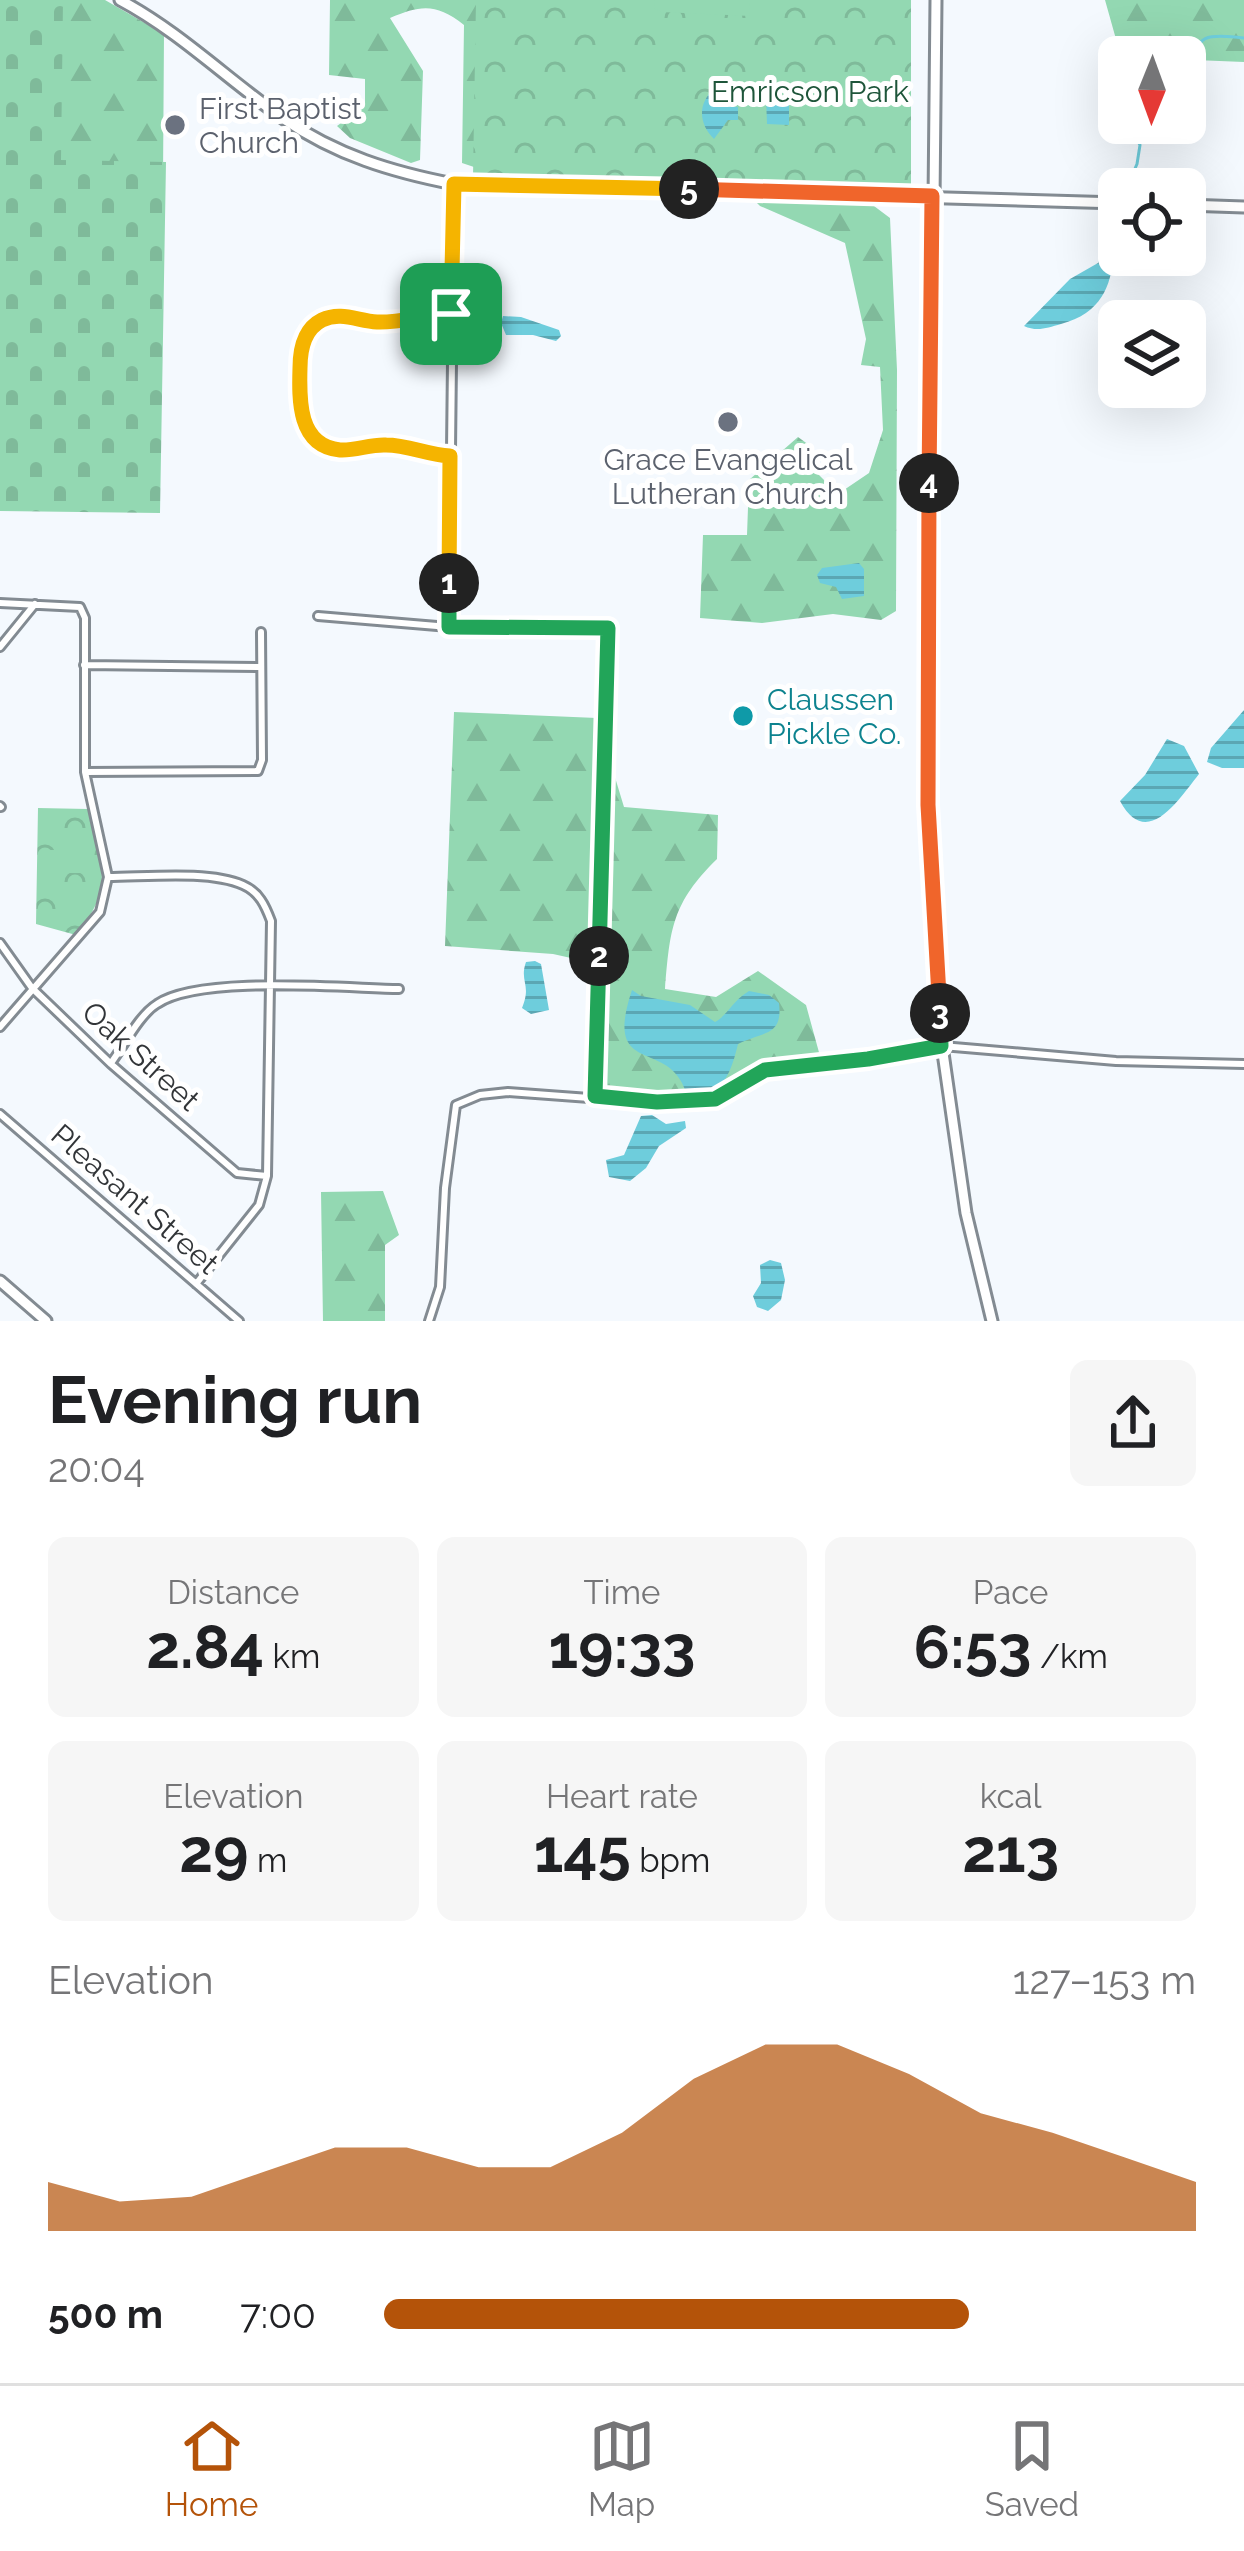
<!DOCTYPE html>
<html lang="en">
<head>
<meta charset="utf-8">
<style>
	:root { --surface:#fff; --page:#f6f6f6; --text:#202124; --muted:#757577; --line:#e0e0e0; --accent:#b45309 }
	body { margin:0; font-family:Raleway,sans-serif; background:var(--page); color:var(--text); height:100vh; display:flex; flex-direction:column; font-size:45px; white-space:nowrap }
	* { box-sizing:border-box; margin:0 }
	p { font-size:39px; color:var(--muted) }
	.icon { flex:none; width:66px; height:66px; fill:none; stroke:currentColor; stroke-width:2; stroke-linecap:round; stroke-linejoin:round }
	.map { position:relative; height:1321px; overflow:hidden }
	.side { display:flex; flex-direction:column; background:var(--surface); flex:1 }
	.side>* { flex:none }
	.needle { width:78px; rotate:181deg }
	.controls { position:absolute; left:1098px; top:36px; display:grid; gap:24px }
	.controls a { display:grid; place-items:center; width:108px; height:108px; border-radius:18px; background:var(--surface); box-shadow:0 12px 48px #0002; font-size:60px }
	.pin { position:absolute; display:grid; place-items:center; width:102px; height:102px; color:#fff; margin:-51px; border-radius:24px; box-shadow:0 6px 18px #0006 }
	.km { position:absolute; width:60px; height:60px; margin:-30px; border-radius:50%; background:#222; color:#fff; font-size:33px; line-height:60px; text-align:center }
	.round { display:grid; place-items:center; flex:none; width:126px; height:126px; border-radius:18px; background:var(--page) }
	.overview { display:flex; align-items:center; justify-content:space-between; height:204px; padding:0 48px }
	h1 { font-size:66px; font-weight:700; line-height:90px }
	.metrics { display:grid; grid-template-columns:repeat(3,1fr); gap:18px; height:204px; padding:12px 48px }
	.metrics div { display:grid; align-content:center; border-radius:18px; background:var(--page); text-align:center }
	.metrics b { font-size:60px; font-weight:700 }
	.metrics small { font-size:33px; font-weight:400 }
	.metrics p { font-size:33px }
	.chart { height:336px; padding:24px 48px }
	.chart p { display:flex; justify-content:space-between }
	.chart svg { width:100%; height:216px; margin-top:12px; fill:var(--accent); opacity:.7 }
	ul { padding:0 48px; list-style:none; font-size:39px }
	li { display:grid; grid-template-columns:192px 144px 1fr; align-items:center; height:90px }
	li i { height:30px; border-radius:15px; background:var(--accent) }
	.menu { display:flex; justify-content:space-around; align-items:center; height:168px; border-top:3px solid var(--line); background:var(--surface); font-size:33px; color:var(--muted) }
	.menu a { display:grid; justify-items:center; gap:6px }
	.menu .on { color:var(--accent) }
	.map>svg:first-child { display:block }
	.forest { fill:url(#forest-firs) }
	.cemetery { fill:url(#cemetery-stones) }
	.park { fill:url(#park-crowns) }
	.garden { fill:#93d8b2 }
	.water { fill:url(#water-rules) }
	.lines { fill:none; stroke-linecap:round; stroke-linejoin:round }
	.stream { stroke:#6ecddc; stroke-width:3 }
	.street-casing { stroke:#838b92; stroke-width:12 }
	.secondary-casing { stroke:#838b92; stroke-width:15 }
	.primary-casing { stroke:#838b92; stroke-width:15 }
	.street { stroke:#fff; stroke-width:6 }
	.secondary { stroke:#fff; stroke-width:9 }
	.primary { stroke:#fff; stroke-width:9 }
	.split-1-casing { stroke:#fff; stroke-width:24 }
	.split-2-casing { stroke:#fff; stroke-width:24 }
	.split-3-casing { stroke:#fff; stroke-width:24 }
	.split-4-casing { stroke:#fff; stroke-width:24 }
	.split-5-casing { stroke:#fff; stroke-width:24 }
	.split-6-casing { stroke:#fff; stroke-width:24 }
	.split-1 { stroke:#f5b400; stroke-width:15 }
	.split-2 { stroke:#22a559; stroke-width:15 }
	.split-3 { stroke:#22a559; stroke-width:15 }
	.split-4 { stroke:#f0652b; stroke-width:15 }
	.split-5 { stroke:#f0652b; stroke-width:15 }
	.split-6 { stroke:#f5b400; stroke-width:15 }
	.worship-dot { fill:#6b7280; stroke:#fff; stroke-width:4.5 }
	.culture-dot { fill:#0f9aa8; stroke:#fff; stroke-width:4.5 }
	.labels { text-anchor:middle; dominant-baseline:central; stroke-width:10; stroke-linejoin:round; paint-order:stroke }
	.park-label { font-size:30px; fill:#1e553a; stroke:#fff }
	.worship-label { font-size:30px; fill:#5b616d; stroke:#fff; text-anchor:start }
	.culture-label { font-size:30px; fill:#0d838f; stroke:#fff; text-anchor:start }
	.street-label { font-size:30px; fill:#323538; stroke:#fff }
</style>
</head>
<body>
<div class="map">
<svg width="1244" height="1321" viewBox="0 0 1244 1321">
	<defs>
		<pattern id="forest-firs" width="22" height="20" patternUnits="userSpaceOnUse" patternTransform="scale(3)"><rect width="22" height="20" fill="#93d8b2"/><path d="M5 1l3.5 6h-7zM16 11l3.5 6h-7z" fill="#7fba9a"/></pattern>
		<pattern id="cemetery-stones" width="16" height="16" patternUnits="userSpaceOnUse" patternTransform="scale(3)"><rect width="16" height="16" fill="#93d8b2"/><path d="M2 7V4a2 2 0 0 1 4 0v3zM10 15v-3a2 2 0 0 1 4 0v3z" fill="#7fba9a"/></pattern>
		<pattern id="park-crowns" width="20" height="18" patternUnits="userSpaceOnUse" patternTransform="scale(3)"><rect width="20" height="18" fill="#93d8b2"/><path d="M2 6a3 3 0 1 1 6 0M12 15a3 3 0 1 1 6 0" fill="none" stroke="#7fba9a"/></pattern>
		<pattern id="water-rules" width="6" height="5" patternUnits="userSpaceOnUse" patternTransform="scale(3)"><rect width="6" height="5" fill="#6ecddc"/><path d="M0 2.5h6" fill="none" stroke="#5ba7b3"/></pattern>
	</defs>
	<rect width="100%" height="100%" fill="#f4f9fe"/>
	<path class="forest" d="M50 0H105L164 34 163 179 38 178Z
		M330 0H488L483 170 462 163 464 25C436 3 421 5 390 18L423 71 420 160 411 163 350 138 337 126 365 105V79L329 75Z
		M1105 0H1244V62L1121 57Z
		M752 198 866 200 890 218 897 370 896 611 881 620 833 614 762 623 700 618 703 535H747L749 480 798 437 809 445 814 470 838 494 869 473 883 430 880 367 861 365 866 339 845 243 760 206Z
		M454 712 597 718 624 807 718 815 717 859C672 903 670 929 665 989L716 997 758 971 806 1005 820 1056 675 1099 604 1088 607 966 553 954 445 946Z
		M383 1191 399 1235 385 1245V1321H323L321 1192Z"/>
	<path class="cemetery" d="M0 0H63L61 160 166 162 160 513 0 511Z"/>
	<path class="park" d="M476 0H911V185L473 176Z
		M38 808 88 809C101 865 116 886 76 935L36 924Z"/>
	<path class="garden" d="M655 0H749L750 16 661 12 654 8Z
		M49 850H83V873H49Z"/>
	<path class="water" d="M714 89 727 106 738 107V120H728L714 139C699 124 697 104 714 89Z
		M766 97H789V125L767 124Z
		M1114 222C1115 269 1113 310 1061 324 1047 328 1037 332 1024 326L1070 279 1098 263Z
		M503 316 521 317 559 330 561 336 556 341 533 335H506L501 323Z
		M859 563 864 569V596L842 599 836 587 820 583 817 575 822 568Z
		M1244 710V768H1222L1207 762 1211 748Z
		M1167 739 1184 746 1199 774C1179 799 1147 851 1120 801L1145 775Z
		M535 961 541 964 549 1010 531 1014 522 1008C532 984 519 982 526 962Z
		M632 990 641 996 690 1005 715 1022C728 1015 731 1002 749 991L769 995 779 1003C783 1037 763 1031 738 1044 731 1073 722 1100 687 1095 670 1035 602 1080 632 990Z
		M652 1115 666 1124 685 1121 686 1128 659 1146 646 1168 630 1181 609 1177 606 1160 624 1155 641 1116Z
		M770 1260 781 1263 785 1280 781 1300 768 1311 757 1307 753 1296 761 1283 760 1265Z"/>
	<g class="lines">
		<path class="stream" d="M1185 79C1211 51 1177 30 1244 38
			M1126 189 1137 164 1140 145 1128 123"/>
		<defs>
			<path id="street" d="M450 456C428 455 408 445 386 445 371 444 355 451 340 449 297 446 299 400 300 368 300 350 304 330 322 320 341 311 358 321 377 322 402 323 426 314 451 313
				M0 603 80 607 85 618V772L108 877 100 912 0 1027
				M318 616 449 627 608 628 595 1096
				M449 627 454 184
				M0 647 35 604
				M84 665 261 667
				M85 772 258 771 262 760 261 632
				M0 806 1 807
				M108 877C146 877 209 870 243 885 259 892 265 905 271 921L267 1176 259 1205 196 1284
				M0 943 32 988 111 1064 237 1173 267 1176
				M942 1046 1116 1061 1244 1064
				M111 1063C124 1046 139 1015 157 1004 199 975 344 988 399 989
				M0 1114 239 1321
				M429 1321 440 1287 445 1188 456 1105 480 1095 508 1092 657 1103 715 1099 765 1070 873 1059 942 1046"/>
			<path id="secondary" d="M120 0C180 32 228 80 284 119 336 155 392 172 454 184L1119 203
				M1185 205 1244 207
				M0 1281 46 1321"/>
			<path id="primary" d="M936 0 928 805 942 1046 966 1213 992 1321"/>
		</defs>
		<use href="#street" class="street-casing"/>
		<use href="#secondary" class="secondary-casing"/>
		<use href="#primary" class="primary-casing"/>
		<use href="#street" class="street"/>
		<use href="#secondary" class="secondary"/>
		<use href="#primary" class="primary"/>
	</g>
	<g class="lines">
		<defs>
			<path id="split-1" d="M449 583 450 456C428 455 408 445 386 445 371 444 355 451 340 450 298 446 299 400 300 368 300 350 304 329 322 320 341 311 358 321 377 322 402 323 426 314 451 314"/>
			<path id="split-2" d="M449 583V627L608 628 599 956"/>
			<path id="split-3" d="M599 956 595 1096 657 1102 715 1099 765 1070 868 1059 941 1046 940 1013"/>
			<path id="split-4" d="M929 483 928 805 940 1013"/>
			<path id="split-5" d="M689 189 932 196 929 483"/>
			<path id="split-6" d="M451 314 454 184 689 189"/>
		</defs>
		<use href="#split-1" class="split-1-casing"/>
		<use href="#split-2" class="split-2-casing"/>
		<use href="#split-3" class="split-3-casing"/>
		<use href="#split-4" class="split-4-casing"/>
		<use href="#split-5" class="split-5-casing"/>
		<use href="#split-6" class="split-6-casing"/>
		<use href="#split-1" class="split-1"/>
		<use href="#split-2" class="split-2"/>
		<use href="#split-3" class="split-3"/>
		<use href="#split-4" class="split-4"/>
		<use href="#split-5" class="split-5"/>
		<use href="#split-6" class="split-6"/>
	</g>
	<g class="worship-dot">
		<circle cx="175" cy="125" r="12"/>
		<circle cx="728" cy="422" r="12"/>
	</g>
	<circle class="culture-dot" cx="743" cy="716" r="12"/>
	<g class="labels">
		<g class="park-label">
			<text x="810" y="91">Emricson Park</text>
		</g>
		<g class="worship-label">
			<text x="199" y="108">First Baptist<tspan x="199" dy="34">Church</tspan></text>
			<text x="728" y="459" text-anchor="middle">Grace Evangelical<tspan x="728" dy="34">Lutheran Church</tspan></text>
		</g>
		<g class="culture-label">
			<text x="767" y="699">Claussen<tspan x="767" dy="34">Pickle Co.</tspan></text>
		</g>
		<g class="street-label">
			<text transform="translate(141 1056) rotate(42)">Oak Street</text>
			<text transform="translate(135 1199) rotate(41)">Pleasant Street</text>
		</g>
	</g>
</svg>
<div class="controls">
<a><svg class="needle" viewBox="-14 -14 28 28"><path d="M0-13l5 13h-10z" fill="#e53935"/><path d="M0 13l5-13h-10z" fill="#757577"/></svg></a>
<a><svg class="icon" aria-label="locate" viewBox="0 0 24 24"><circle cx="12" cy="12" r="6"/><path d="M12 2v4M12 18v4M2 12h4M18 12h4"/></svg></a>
<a><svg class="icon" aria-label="layers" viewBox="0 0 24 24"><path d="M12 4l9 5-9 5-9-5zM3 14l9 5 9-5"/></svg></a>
</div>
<div class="pin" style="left:451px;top:314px;background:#1e9e55"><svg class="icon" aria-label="arrive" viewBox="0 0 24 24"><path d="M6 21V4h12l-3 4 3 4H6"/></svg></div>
<b class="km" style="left:449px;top:583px">1</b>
<b class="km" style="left:599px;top:956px">2</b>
<b class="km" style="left:940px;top:1013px">3</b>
<b class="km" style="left:929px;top:483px">4</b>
<b class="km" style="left:689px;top:189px">5</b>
</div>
<section class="side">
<div class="overview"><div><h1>Evening run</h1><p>20:04</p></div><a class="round"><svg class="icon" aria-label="share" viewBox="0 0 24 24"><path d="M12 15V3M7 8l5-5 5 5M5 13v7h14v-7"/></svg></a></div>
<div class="metrics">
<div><p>Distance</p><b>2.84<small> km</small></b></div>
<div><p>Time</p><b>19:33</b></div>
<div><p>Pace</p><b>6:53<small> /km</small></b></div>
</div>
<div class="metrics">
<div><p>Elevation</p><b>29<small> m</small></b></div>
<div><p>Heart rate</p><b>145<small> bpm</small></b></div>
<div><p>kcal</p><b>213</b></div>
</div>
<div class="chart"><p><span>Elevation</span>127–153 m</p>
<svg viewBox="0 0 160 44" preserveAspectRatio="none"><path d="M0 44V34L10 38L20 37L30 32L40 27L50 27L60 31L70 31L80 24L90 13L100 6L110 6L120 12L130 20L140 24L150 29L160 34V44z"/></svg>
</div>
<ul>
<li><b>500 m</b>7:00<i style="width:72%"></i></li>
</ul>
</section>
<nav class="menu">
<a class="on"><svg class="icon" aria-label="home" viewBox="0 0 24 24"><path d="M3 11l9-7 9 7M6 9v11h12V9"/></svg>Home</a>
<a><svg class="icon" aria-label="map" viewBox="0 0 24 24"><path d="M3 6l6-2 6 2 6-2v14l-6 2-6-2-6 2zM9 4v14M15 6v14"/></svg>Map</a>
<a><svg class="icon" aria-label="saved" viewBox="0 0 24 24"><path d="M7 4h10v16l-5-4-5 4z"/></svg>Saved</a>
</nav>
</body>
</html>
